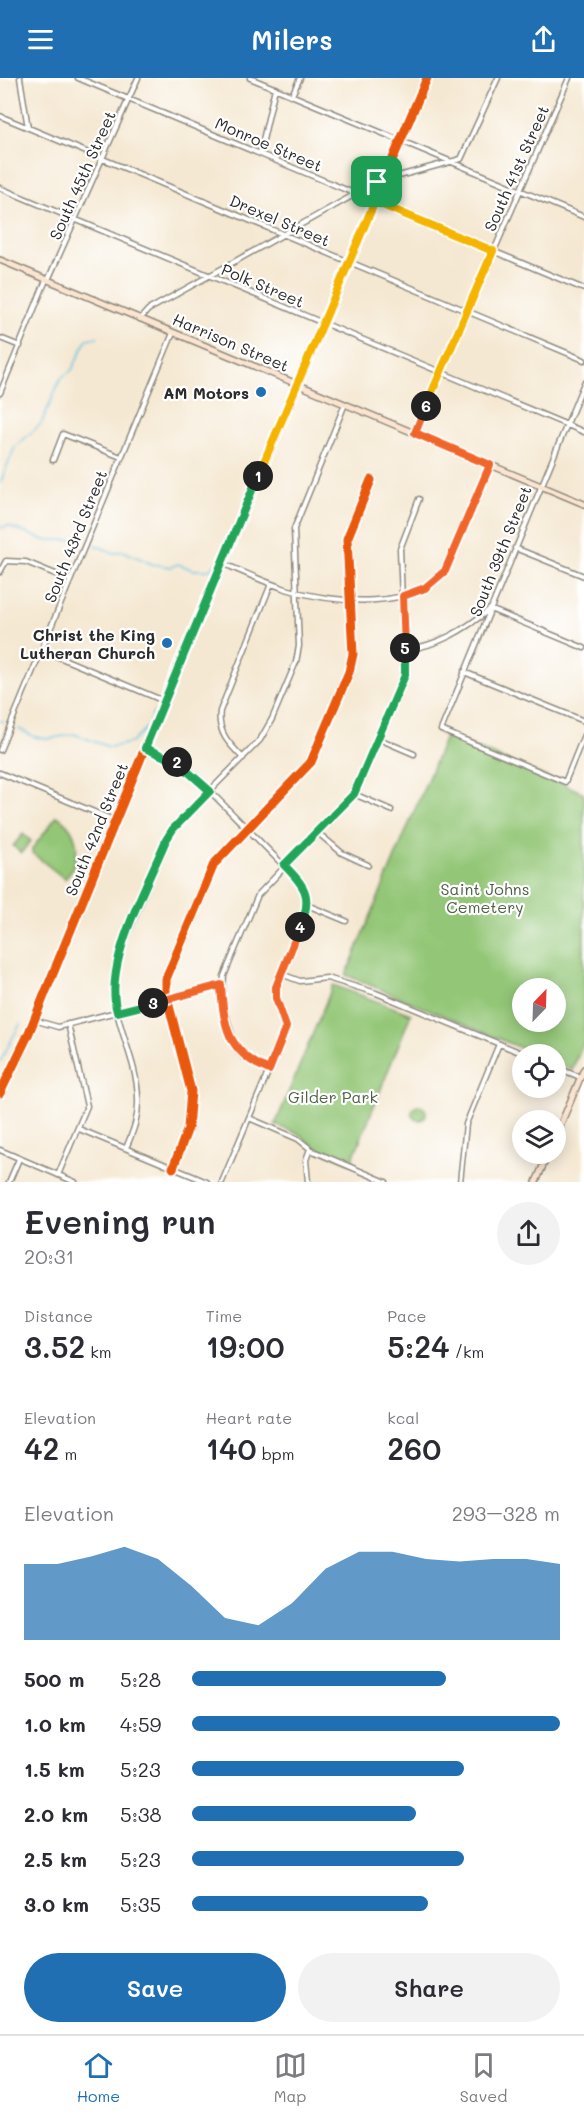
<!DOCTYPE html>
<html lang="en">
<head>
<meta charset="utf-8">
<style>
	:root { --surface:#fff; --page:#f2f2f3; --text:#2b2b33; --muted:#7c7c81; --line:#e1e1e2; --accent:#1f6fb2 }
	body { margin:0; font-family:Mali,sans-serif; background:var(--page); color:var(--text); height:100vh; display:flex; flex-direction:column; font-size:22px; white-space:nowrap }
	* { box-sizing:border-box; margin:0 }
	p { font-size:20px; color:var(--muted) }
	.icon { flex:none; width:33px; height:33px; fill:none; stroke:currentColor; stroke-width:2; stroke-linecap:round; stroke-linejoin:round }
	.map { position:relative; height:1104px; overflow:hidden }
	.details { display:flex; flex-direction:column; background:var(--surface); flex:1 }
	.details>* { flex:none }
	.needle { width:39px; rotate:23deg }
	.buttons { position:absolute; left:512px; top:900px; display:grid; gap:12px }
	.buttons a { display:grid; place-items:center; width:54px; height:54px; border-radius:50%; background:var(--surface); box-shadow:0 3px 15px #0003; font-size:30px }
	.pin { position:absolute; display:grid; place-items:center; width:51px; height:51px; color:#fff; margin:-26px; border-radius:12px; box-shadow:0 3px 9px #0006 }
	.km { position:absolute; width:30px; height:30px; margin:-15px; border-radius:50%; background:#222; color:#fff; font-size:16px; line-height:30px; text-align:center }
	.round { display:grid; place-items:center; flex:none; width:63px; height:63px; border-radius:32px; background:var(--page) }
	.summary { display:flex; align-items:center; justify-content:space-between; height:102px; padding:0 24px }
	h1 { font-size:33px; font-weight:600; line-height:45px }
	.figures { display:grid; grid-template-columns:repeat(3,1fr); gap:9px; height:102px; padding:6px 24px }
	.figures div { display:grid; align-content:center }
	.figures b { font-size:30px; font-weight:600 }
	.figures small { font-size:16px; font-weight:400 }
	.figures p { font-size:16px }
	.chart { height:168px; padding:12px 24px }
	.chart p { display:flex; justify-content:space-between }
	.chart svg { width:100%; height:108px; margin-top:6px; fill:var(--accent); opacity:.7 }
	.action { display:flex; gap:12px; margin-top:auto; padding:12px 24px }
	.action a { flex:1; height:69px; border-radius:36px; background:var(--accent); color:#fff; font-size:24px; font-weight:600; line-height:69px; text-align:center }
	.action a+a { background:var(--page); color:var(--text) }
	ul { padding:0 24px; list-style:none; font-size:20px }
	li { display:grid; grid-template-columns:96px 72px 1fr; align-items:center; height:45px }
	li i { height:15px; border-radius:8px; background:var(--accent) }
	header { display:flex; justify-content:space-between; align-items:center; height:78px; padding:0 24px; background:var(--accent); color:#fff; font-size:27px; font-weight:600 }
	.dock { display:flex; justify-content:space-around; align-items:center; height:84px; border-top:2px solid var(--line); background:var(--surface); font-size:16px; color:var(--muted) }
	.dock a { display:grid; justify-items:center; gap:3px }
	.dock .selected { color:var(--accent) }
	.map>svg:first-child { display:block }
	.green { fill:#93c676; stroke:#5f7850; stroke-width:1.5; fill-rule:evenodd }
	.lines { fill:none; stroke-linecap:round; stroke-linejoin:round }
	.stream { stroke:#60bfde; stroke-width:1.5 }
	.minor-casing { stroke:#908a7e; stroke-width:7 }
	.tertiary-casing { stroke:#908a7e; stroke-width:8 }
	.secondary-casing { stroke:#908a7e; stroke-width:8 }
	.minor { stroke:#fff; stroke-width:4 }
	.tertiary { stroke:#fff; stroke-width:4.5 }
	.secondary { stroke:#fce5d0; stroke-width:5 }
	.cycleway-casing { stroke:#fff; stroke-width:13 }
	.cycleway { stroke:#e8590c; stroke-width:9 }
	.split-1-casing { stroke:#fff; stroke-width:12 }
	.split-2-casing { stroke:#fff; stroke-width:12 }
	.split-3-casing { stroke:#fff; stroke-width:12 }
	.split-4-casing { stroke:#fff; stroke-width:12 }
	.split-5-casing { stroke:#fff; stroke-width:12 }
	.split-6-casing { stroke:#fff; stroke-width:12 }
	.split-7-casing { stroke:#fff; stroke-width:12 }
	.split-1 { stroke:#f5b400; stroke-width:8 }
	.split-2 { stroke:#22a559; stroke-width:8 }
	.split-3 { stroke:#22a559; stroke-width:8 }
	.split-4 { stroke:#f0652b; stroke-width:8 }
	.split-5 { stroke:#22a559; stroke-width:8 }
	.split-6 { stroke:#f0652b; stroke-width:8 }
	.split-7 { stroke:#f5b400; stroke-width:8 }
	.poi-dot { fill:#1f6fb2; stroke:#fff; stroke-width:2 }
	.labels { text-anchor:middle; dominant-baseline:central; stroke-width:4.5; stroke-linejoin:round; paint-order:stroke }
	.street-label { font-size:16px; fill:#2b2b2b; stroke:#fff }
	.poi-label { font-size:16px; font-weight:bold; fill:#2b2b2b; stroke:#fff; text-anchor:end }
	.park-label { font-size:16px; fill:#4f6145; stroke:#fff }
</style>
</head>
<body>
<header><svg class="icon" aria-label="menu" viewBox="0 0 24 24"><path d="M4 6h16M4 12h16M4 18h16"/></svg>Milers<svg class="icon" aria-label="share" viewBox="0 0 24 24"><path d="M12 15V3M7 8l5-5 5 5M5 13v7h14v-7"/></svg></header>
<div class="map">
<svg width="584" height="1104" viewBox="0 0 584 1104">
	<rect width="100%" height="100%" fill="#fff"/>
	<filter id="ink" filterUnits="userSpaceOnUse"><feTurbulence type="fractalNoise" baseFrequency=".0167" numOctaves="2"/><feDisplacementMap in="SourceGraphic" scale="12" xChannelSelector="R" yChannelSelector="G"/><feConvolveMatrix kernelMatrix="1 2 1 2 8 2 1 2 1" color-interpolation-filters="sRGB"/></filter>
	<filter id="wash" filterUnits="userSpaceOnUse"><feTurbulence type="fractalNoise" baseFrequency=".008" numOctaves="4" result="noise"/><feDisplacementMap in="SourceGraphic" scale="24" xChannelSelector="R" yChannelSelector="G"/><feGaussianBlur stdDeviation="1.35" result="paint"/><feColorMatrix in="noise" values="0 0 0 0 0 0 0 0 0 0 0 0 0 0 0 0 0 1.4 0 .05"/><feComposite in="paint" operator="in"/></filter>
	<g filter="url(#wash)">
		<rect width="100%" height="100%" fill="#f5e8d2"/>
		<path class="green" d="M446 657 584 715V963L572 992 555 985V976H535L346 897ZM522 910H555V944H522Z
			M57 738C81 753 82 781 65 801L32 775V771Z
			M23 756 31 763 21 775 13 768Z
			M333 907 411 936 351 1085 317 1071 299 1056 275 1047Z
			M412 1035a7 7 0 1 1 14 0a7 7 0 1 1-14 0Z"/>
		<g class="lines">
			<path class="stream" d="M0 405 15 369 41 346 61 300 72 292 87 261 98 259
				M0 450 8 448 44 462H81
				M95 467 114 475 123 473 152 486 171 489 178 486 194 492H209L216 485
				M0 643H3
				M19 651 35 659 48 661 74 656 109 669 131 665 147 649 154 634
				M0 984 20 946"/>
		</g>
	</g>
	<g filter="url(#ink)">
		<g class="lines">
			<defs>
				<path id="minor" d="M20 0 28 50
					M78 0 584 211
					M250 0 584 139
					M292 17 300 0
					M0 38 584 282
					M260 75 275 10
					M0 110 584 354
					M48 202 138 0
					M140 241 148 232 377 104 461 81 498 0
					M0 260 20 268
					M584 305 441 652 565 704 584 657
					M0 315 46 202
					M415 355 569 0
					M53 382 63 356 121 379
					M515 470 584 498
					M222 485C243 494 264 504 286 511 331 525 420 535 448 487L490 387
					M0 494 6 483 26 484 70 502
					M42 572 164 623
					M405 572C439 567 463 553 490 531L584 570
					M464 594 584 643
					M379 661 414 676
					M145 670 171 681 191 694 298 802C322 833 286 878 276 909 275 926 289 938 285 954L222 1104
					M0 672 173 255
					M243 680C229 666 217 654 220 633L271 506
					M0 695 116 743
					M354 716 391 732
					M317 754 342 775 368 787
					M307 827 346 843
					M281 896 300 903 327 900 376 915 524 976
					M34 942 58 949 221 907
					M555 989 580 999
					M269 991 243 979 236 971 222 923 224 898 258 817 354 716 405 597 400 471 419 421
					M249 1040 298 1061 313 1073 386 1104
					M79 1051 207 1104
					M126 1070C133 1054 139 1039 138 1020 137 973 103 932 117 883L166 762 184 739 260 662 272 641 296 584 299 568 294 451 345 326
					M0 1072 75 1104
					M173 1090 188 1050 191 1013 166 916V901L214 786 311 684 349 594 353 576 347 461 371 402
					M58 1097 87 1028 68 946
					M9 1104 19 1081
					M308 1104 306 1082 310 1071
					M460 1104 466 1046 499 966"/>
				<path id="tertiary" d="M0 1015 28 957 178 589 427 0"/>
				<path id="secondary" d="M0 182 584 426
					M555 1060 584 991
					M536 1104 548 1076"/>
			</defs>
			<use href="#minor" class="minor-casing"/>
			<use href="#tertiary" class="tertiary-casing"/>
			<use href="#secondary" class="secondary-casing"/>
			<use href="#minor" class="minor"/>
			<use href="#tertiary" class="tertiary"/>
			<use href="#secondary" class="secondary"/>
			<defs>
				<path id="cycleway" d="M0 1015 28 957 178 589 427 0
					M173 1090 188 1050 191 1013 166 916V901L214 786 311 684 349 594 353 576 347 461 371 402"/>
			</defs>
			<use href="#cycleway" class="cycleway-casing"/>
			<use href="#cycleway" class="cycleway"/>
		</g>
	</g>
	<g class="lines" filter="url(#ink)">
		<defs>
			<path id="split-1" d="M258 398 384 102 377 104"/>
			<path id="split-2" d="M177 684 145 670 258 398"/>
			<path id="split-3" d="M153 925 117 934C103 885 147 808 166 762L173 751 210 713 177 684"/>
			<path id="split-4" d="M153 925 221 907C223 948 228 975 269 992L286 949 276 920V909L300 849"/>
			<path id="split-5" d="M300 849C313 819 306 809 284 787L354 716 405 597V570"/>
			<path id="split-6" d="M405 570 403 518 425 510 445 493 490 387 415 355 426 328"/>
			<path id="split-7" d="M377 104 356 116 493 173 426 328"/>
		</defs>
		<use href="#split-1" class="split-1-casing"/>
		<use href="#split-2" class="split-2-casing"/>
		<use href="#split-3" class="split-3-casing"/>
		<use href="#split-4" class="split-4-casing"/>
		<use href="#split-5" class="split-5-casing"/>
		<use href="#split-6" class="split-6-casing"/>
		<use href="#split-7" class="split-7-casing"/>
		<use href="#split-1" class="split-1"/>
		<use href="#split-2" class="split-2"/>
		<use href="#split-3" class="split-3"/>
		<use href="#split-4" class="split-4"/>
		<use href="#split-5" class="split-5"/>
		<use href="#split-6" class="split-6"/>
		<use href="#split-7" class="split-7"/>
	</g>
	<g class="poi-dot">
		<circle cx="261" cy="314" r="6"/>
		<circle cx="167" cy="565" r="6"/>
	</g>
	<g class="labels">
		<g class="street-label">
			<text transform="translate(269 66) rotate(23)">Monroe Street</text>
			<text transform="translate(516 90) rotate(-66)">South 41st Street</text>
			<text transform="translate(82 97) rotate(-66)">South 45th Street</text>
			<text transform="translate(280 142) rotate(23)">Drexel Street</text>
			<text transform="translate(263 207) rotate(23)">Polk Street</text>
			<text transform="translate(231 264) rotate(23)">Harrison Street</text>
			<text transform="translate(75 458) rotate(-68)">South 43rd Street</text>
			<text transform="translate(500 473) rotate(-68)">South 39th Street</text>
			<text transform="translate(96 751) rotate(-68)">South 42nd Street</text>
		</g>
		<g class="poi-label">
			<text x="249" y="314">AM Motors</text>
			<text x="155" y="556">Christ the King<tspan x="155" dy="18">Lutheran Church</tspan></text>
		</g>
		<g class="park-label">
			<text x="485" y="810">Saint Johns<tspan x="485" dy="18">Cemetery</tspan></text>
			<text x="333" y="1018">Gilder Park</text>
		</g>
	</g>
</svg>
<div class="buttons">
<a><svg class="needle" viewBox="-14 -14 28 28"><path d="M0-13l5 13h-10z" fill="#e53935"/><path d="M0 13l5-13h-10z" fill="#7c7c81"/></svg></a>
<a><svg class="icon" aria-label="locate" viewBox="0 0 24 24"><circle cx="12" cy="12" r="6"/><path d="M12 2v4M12 18v4M2 12h4M18 12h4"/></svg></a>
<a><svg class="icon" aria-label="layers" viewBox="0 0 24 24"><path d="M12 4l9 5-9 5-9-5zM3 14l9 5 9-5"/></svg></a>
</div>
<div class="pin" style="left:377px;top:104px;background:#1e9e55"><svg class="icon" aria-label="arrive" viewBox="0 0 24 24"><path d="M6 21V4h12l-3 4 3 4H6"/></svg></div>
<b class="km" style="left:258px;top:398px">1</b>
<b class="km" style="left:177px;top:684px">2</b>
<b class="km" style="left:153px;top:925px">3</b>
<b class="km" style="left:300px;top:849px">4</b>
<b class="km" style="left:405px;top:570px">5</b>
<b class="km" style="left:426px;top:328px">6</b>
</div>
<section class="details">
<div class="summary"><div><h1>Evening run</h1><p>20:31</p></div><a class="round"><svg class="icon" aria-label="share" viewBox="0 0 24 24"><path d="M12 15V3M7 8l5-5 5 5M5 13v7h14v-7"/></svg></a></div>
<div class="figures">
<div><p>Distance</p><b>3.52<small> km</small></b></div>
<div><p>Time</p><b>19:00</b></div>
<div><p>Pace</p><b>5:24<small> /km</small></b></div>
</div>
<div class="figures">
<div><p>Elevation</p><b>42<small> m</small></b></div>
<div><p>Heart rate</p><b>140<small> bpm</small></b></div>
<div><p>kcal</p><b>260</b></div>
</div>
<div class="chart"><p><span>Elevation</span>293–328 m</p>
<svg viewBox="0 0 160 44" preserveAspectRatio="none"><path d="M0 44V13L10 13L20 10L30 6L40 11L50 22L60 35L70 38L80 29L90 15L100 8L110 8L120 11L130 12L140 11L150 11L160 13V44z"/></svg>
</div>
<ul>
<li><b>500 m</b>5:28<i style="width:69%"></i></li>
<li><b>1.0 km</b>4:59<i style="width:100%"></i></li>
<li><b>1.5 km</b>5:23<i style="width:74%"></i></li>
<li><b>2.0 km</b>5:38<i style="width:61%"></i></li>
<li><b>2.5 km</b>5:23<i style="width:74%"></i></li>
<li><b>3.0 km</b>5:35<i style="width:64%"></i></li>
</ul>
<div class="action"><a>Save</a><a>Share</a></div>
</section>
<nav class="dock">
<a class="selected"><svg class="icon" aria-label="home" viewBox="0 0 24 24"><path d="M3 11l9-7 9 7M6 9v11h12V9"/></svg>Home</a>
<a><svg class="icon" aria-label="map" viewBox="0 0 24 24"><path d="M3 6l6-2 6 2 6-2v14l-6 2-6-2-6 2zM9 4v14M15 6v14"/></svg>Map</a>
<a><svg class="icon" aria-label="saved" viewBox="0 0 24 24"><path d="M7 4h10v16l-5-4-5 4z"/></svg>Saved</a>
</nav>
</body>
</html>
